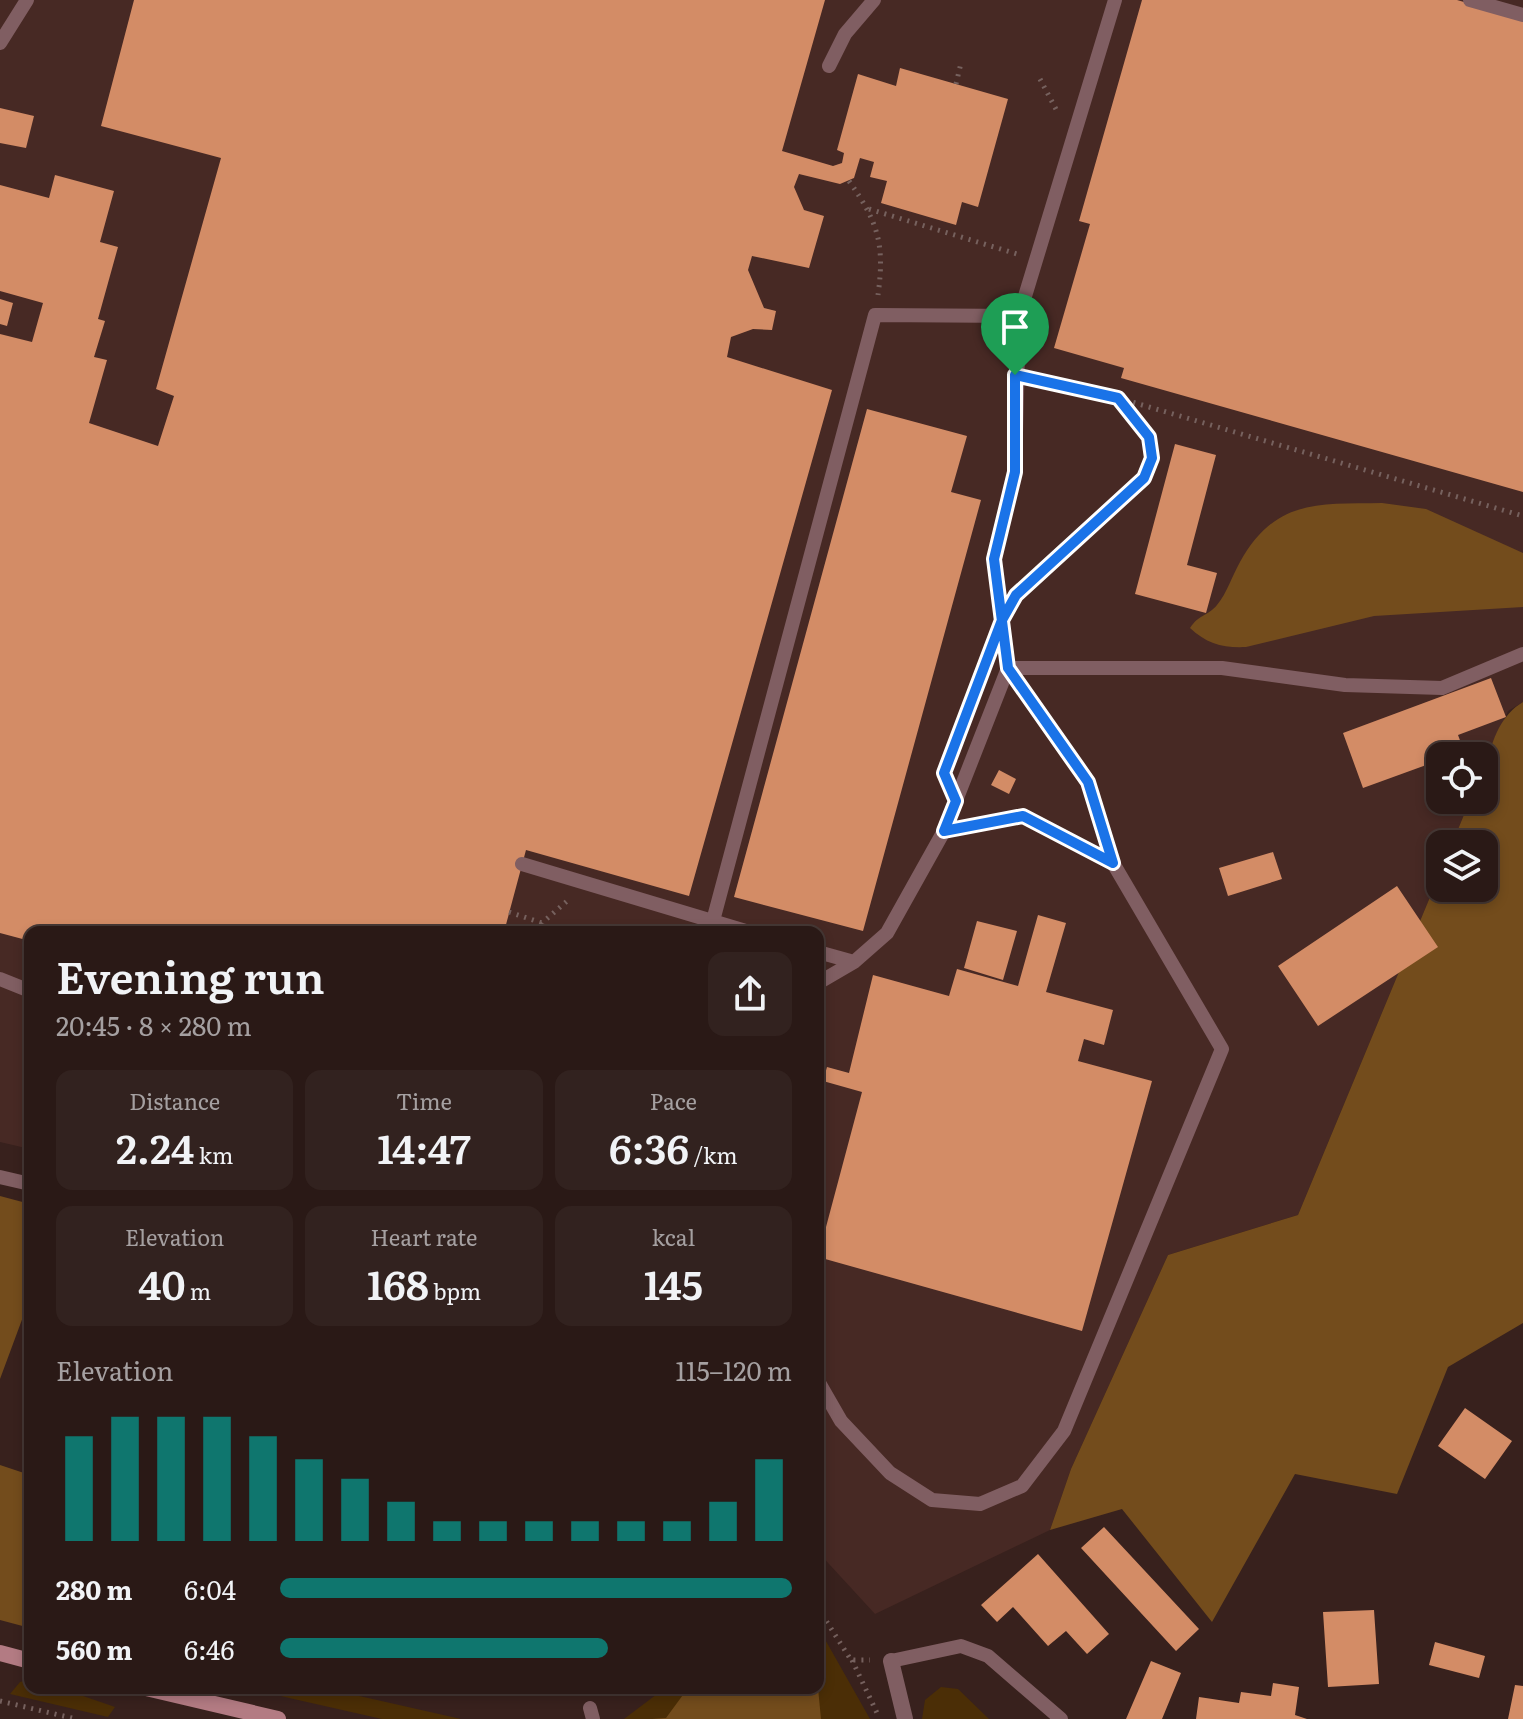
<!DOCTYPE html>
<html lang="en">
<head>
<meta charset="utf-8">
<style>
	:root { --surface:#2a1916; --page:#32221f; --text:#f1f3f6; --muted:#a5a0a1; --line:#463835; --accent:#0f766e }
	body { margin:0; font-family:Literata,serif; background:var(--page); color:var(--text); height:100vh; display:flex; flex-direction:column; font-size:30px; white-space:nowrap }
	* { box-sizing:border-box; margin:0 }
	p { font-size:26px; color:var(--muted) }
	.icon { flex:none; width:44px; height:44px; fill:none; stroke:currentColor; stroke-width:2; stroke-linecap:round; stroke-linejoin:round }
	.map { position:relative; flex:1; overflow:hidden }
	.drawer { position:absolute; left:24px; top:926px; width:800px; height:768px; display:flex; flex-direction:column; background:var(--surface); border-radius:16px; box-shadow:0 4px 12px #0003,0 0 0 2px var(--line) }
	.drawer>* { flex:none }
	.buttons { position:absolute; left:1426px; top:742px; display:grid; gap:16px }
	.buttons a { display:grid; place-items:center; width:72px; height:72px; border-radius:16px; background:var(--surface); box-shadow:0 4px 12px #0003,0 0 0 2px var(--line); font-size:40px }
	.pin { position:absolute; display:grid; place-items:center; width:68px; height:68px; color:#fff; margin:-82px -34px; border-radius:50% 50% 50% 0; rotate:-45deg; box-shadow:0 0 8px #0007 }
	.pin .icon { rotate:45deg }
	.round { display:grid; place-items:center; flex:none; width:84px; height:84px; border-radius:16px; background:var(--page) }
	.headline { display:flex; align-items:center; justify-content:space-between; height:136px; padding:0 32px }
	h1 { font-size:44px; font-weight:600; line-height:60px }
	.figures { display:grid; grid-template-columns:repeat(3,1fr); gap:12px; height:136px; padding:8px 32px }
	.figures div { display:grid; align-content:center; border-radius:16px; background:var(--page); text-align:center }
	.figures b { font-size:40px; font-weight:600 }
	.figures small { font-size:22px; font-weight:400 }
	.figures p { font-size:22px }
	.chart { height:224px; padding:16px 32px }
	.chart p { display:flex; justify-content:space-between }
	.chart svg { width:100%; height:144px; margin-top:8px; stroke:var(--accent); stroke-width:6 }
	ul { padding:0 32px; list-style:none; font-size:26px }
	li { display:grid; grid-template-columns:128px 96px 1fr; align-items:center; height:60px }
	li i { height:20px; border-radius:10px; background:var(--accent) }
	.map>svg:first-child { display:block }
	.built { fill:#472924 }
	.green { fill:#4b2e06 }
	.forest { fill:#734c1c }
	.building { fill:#d38c66 }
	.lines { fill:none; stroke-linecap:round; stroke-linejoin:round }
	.path { stroke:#76615e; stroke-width:5; stroke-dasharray:2 6; stroke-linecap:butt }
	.lane { stroke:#805e62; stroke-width:14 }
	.street { stroke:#805e62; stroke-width:16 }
	.secondary { stroke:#b37b83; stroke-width:16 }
	.route-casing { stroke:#fff; stroke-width:16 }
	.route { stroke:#1a73e8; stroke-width:10 }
</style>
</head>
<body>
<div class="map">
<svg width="1523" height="1719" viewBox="0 0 1523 1719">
	<rect width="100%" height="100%" fill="#38211d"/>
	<path class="built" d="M0 0H1523V702L1508 711 1484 768V756H1440V800H1470L1452 844H1440V873L1298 1215 1168 1255 1071 1469 1050 1530 875 1614 818 1552V932H30V1149L0 1142Z"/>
	<path class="green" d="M818 1627 870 1719H624L665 1688H818Z
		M30 1679V1688H60L115 1707 108 1717 10 1694 20 1682Z
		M941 1687 958 1689 989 1719H922L925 1700Z
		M245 1688H324L461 1719H382Z"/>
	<path class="forest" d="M1382 503 1426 509 1523 553V607L1374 616 1246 647C1223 648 1207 644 1190 628 1199 614 1208 616 1217 605 1227 593 1232 576 1240 562 1275 499 1318 504 1382 503Z
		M1523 702V1323L1448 1367 1397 1494 1295 1474 1212 1622 1122 1509 1050 1530 1071 1469 1168 1255 1298 1215 1440 873V888H1484V844H1452L1470 800H1484C1484 766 1492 720 1523 702Z
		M0 1196 30 1204V1298L0 1379Z
		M0 1465 30 1475V1628L0 1620Z
		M688 1688H818L821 1719H652L666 1718Z"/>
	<path class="building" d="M134 0H825L782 151 833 166 842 163 844 153 837 150 858 74 896 86 900 68 1008 99 978 207 962 202 956 225 881 203 887 181 870 177 874 162 860 158 854 178 840 184 799 174 794 187 804 210 824 216 809 268 752 256 748 270 764 308 776 311 772 330 753 329 731 337 727 357 832 390 689 896 526 850 504 932H30V941L0 933V334L32 342 43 303 0 291V185L49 198 55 175 114 191 100 242 118 247 98 319 105 321 94 357 107 360 89 423 158 446 174 396 156 389 221 158 101 126Z
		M1142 0H1457L1523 19V492L1121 378 1124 368 1054 348 1090 224 1079 221Z
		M0 108 34 116 26 148 0 143Z
		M0 299 13 303 7 326 0 324Z
		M867 409 967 436 951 492 981 500 863 931 734 897Z
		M1175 444 1216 455 1187 565 1217 573 1206 613 1135 594Z
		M1491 678 1506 717 1458 735 1464 751 1440 756V760L1363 788 1343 733Z
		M999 770 1016 779 1009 794 991 785Z
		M1273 852 1282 879 1228 896 1219 868Z
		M1397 886 1438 947 1318 1026 1278 966Z
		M1038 915 1066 923 1046 992 1113 1010 1104 1045 1084 1039 1078 1061 1152 1081 1082 1331 818 1257 862 1092 823 1081 827 1067 849 1073 873 975 949 996 957 969 1018 986Z
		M977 921 1017 931 1003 980 964 968Z
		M1465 1408 1512 1441 1485 1479 1438 1446Z
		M1104 1527 1199 1629 1176 1651 1081 1548Z
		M1038 1554 1109 1634 1087 1654 1066 1631 1048 1646 1013 1607 997 1622 981 1605Z
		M1374 1610 1379 1684 1328 1687 1323 1612Z
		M1435 1642 1485 1656 1479 1678 1429 1665Z
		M1151 1661 1181 1673 1162 1719H1126Z
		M1273 1683 1299 1687 1295 1715 1307 1719H1196L1199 1697 1239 1703 1241 1692 1271 1696Z
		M1515 1685 1523 1686V1719H1508Z"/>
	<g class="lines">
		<path class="path" d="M1040 79 1058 113
			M956 84 961 63
			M849 181C878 222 885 244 878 295
			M869 209 1017 254
			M1040 380 1118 398 1523 516
			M1021 591 1144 478C1159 439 1142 428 1119 399
			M509 912 542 923
			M539 932 542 923 567 901
			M818 1608 851 1660H870
			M852 1660 877 1713
			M0 1701 76 1719"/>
		<path class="lane" d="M1470 0 1523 15
			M0 43 27 0
			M829 66 845 34 874 0
			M1113 863 1088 782 1008 668H1222L1345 685 1442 688 1523 654
			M522 864 749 932
			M710 932 875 315 1019 316
			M818 952 854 962
			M0 979 30 991
			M818 983 854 962 887 933 944 831 1008 668 994 559 1015 472 1019 316 1115 0
			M0 1177 30 1184
			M818 1381 841 1421 890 1473 932 1500 980 1504 1022 1486 1064 1431 1222 1049 1113 863 1023 816 944 831
			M891 1661 961 1646 988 1656 1061 1719
			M590 1708 593 1719"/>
		<path class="street" d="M891 1661 905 1719"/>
		<path class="secondary" d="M0 1653 30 1661
			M146 1688 278 1719"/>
	</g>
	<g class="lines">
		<defs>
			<path id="route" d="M1015 375V472L994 559 1008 668 1088 782 1113 863 1023 816 944 831 956 801 944 773 1002 620 1016 595 1144 478 1152 458 1149 437 1118 398 1015 375"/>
		</defs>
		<use href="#route" class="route-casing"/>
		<use href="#route" class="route"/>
	</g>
</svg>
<div class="buttons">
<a><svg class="icon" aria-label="locate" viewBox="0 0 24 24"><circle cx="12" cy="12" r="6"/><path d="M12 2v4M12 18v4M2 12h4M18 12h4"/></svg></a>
<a><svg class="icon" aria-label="layers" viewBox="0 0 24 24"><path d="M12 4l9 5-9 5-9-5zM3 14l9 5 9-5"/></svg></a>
</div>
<div class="pin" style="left:1015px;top:375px;background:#1e9e55"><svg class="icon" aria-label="arrive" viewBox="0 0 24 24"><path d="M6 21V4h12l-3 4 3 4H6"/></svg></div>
<section class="drawer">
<div class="headline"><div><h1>Evening run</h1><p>20:45 · 8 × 280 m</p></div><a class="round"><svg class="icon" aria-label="share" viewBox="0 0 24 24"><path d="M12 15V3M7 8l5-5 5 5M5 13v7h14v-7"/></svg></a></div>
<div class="figures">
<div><p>Distance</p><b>2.24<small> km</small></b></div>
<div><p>Time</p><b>14:47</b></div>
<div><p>Pace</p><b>6:36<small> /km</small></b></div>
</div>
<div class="figures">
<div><p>Elevation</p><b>40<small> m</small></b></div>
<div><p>Heart rate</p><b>168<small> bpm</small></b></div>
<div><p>kcal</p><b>145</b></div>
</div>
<div class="chart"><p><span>Elevation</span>115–120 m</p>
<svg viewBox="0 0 160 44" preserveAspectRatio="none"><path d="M5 44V12M15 44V6M25 44V6M35 44V6M45 44V12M55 44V19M65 44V25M75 44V32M85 44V38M95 44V38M105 44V38M115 44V38M125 44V38M135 44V38M145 44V32M155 44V19"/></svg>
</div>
<ul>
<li><b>280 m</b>6:04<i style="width:100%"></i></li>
<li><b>560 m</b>6:46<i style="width:64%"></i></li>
</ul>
</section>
</div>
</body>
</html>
